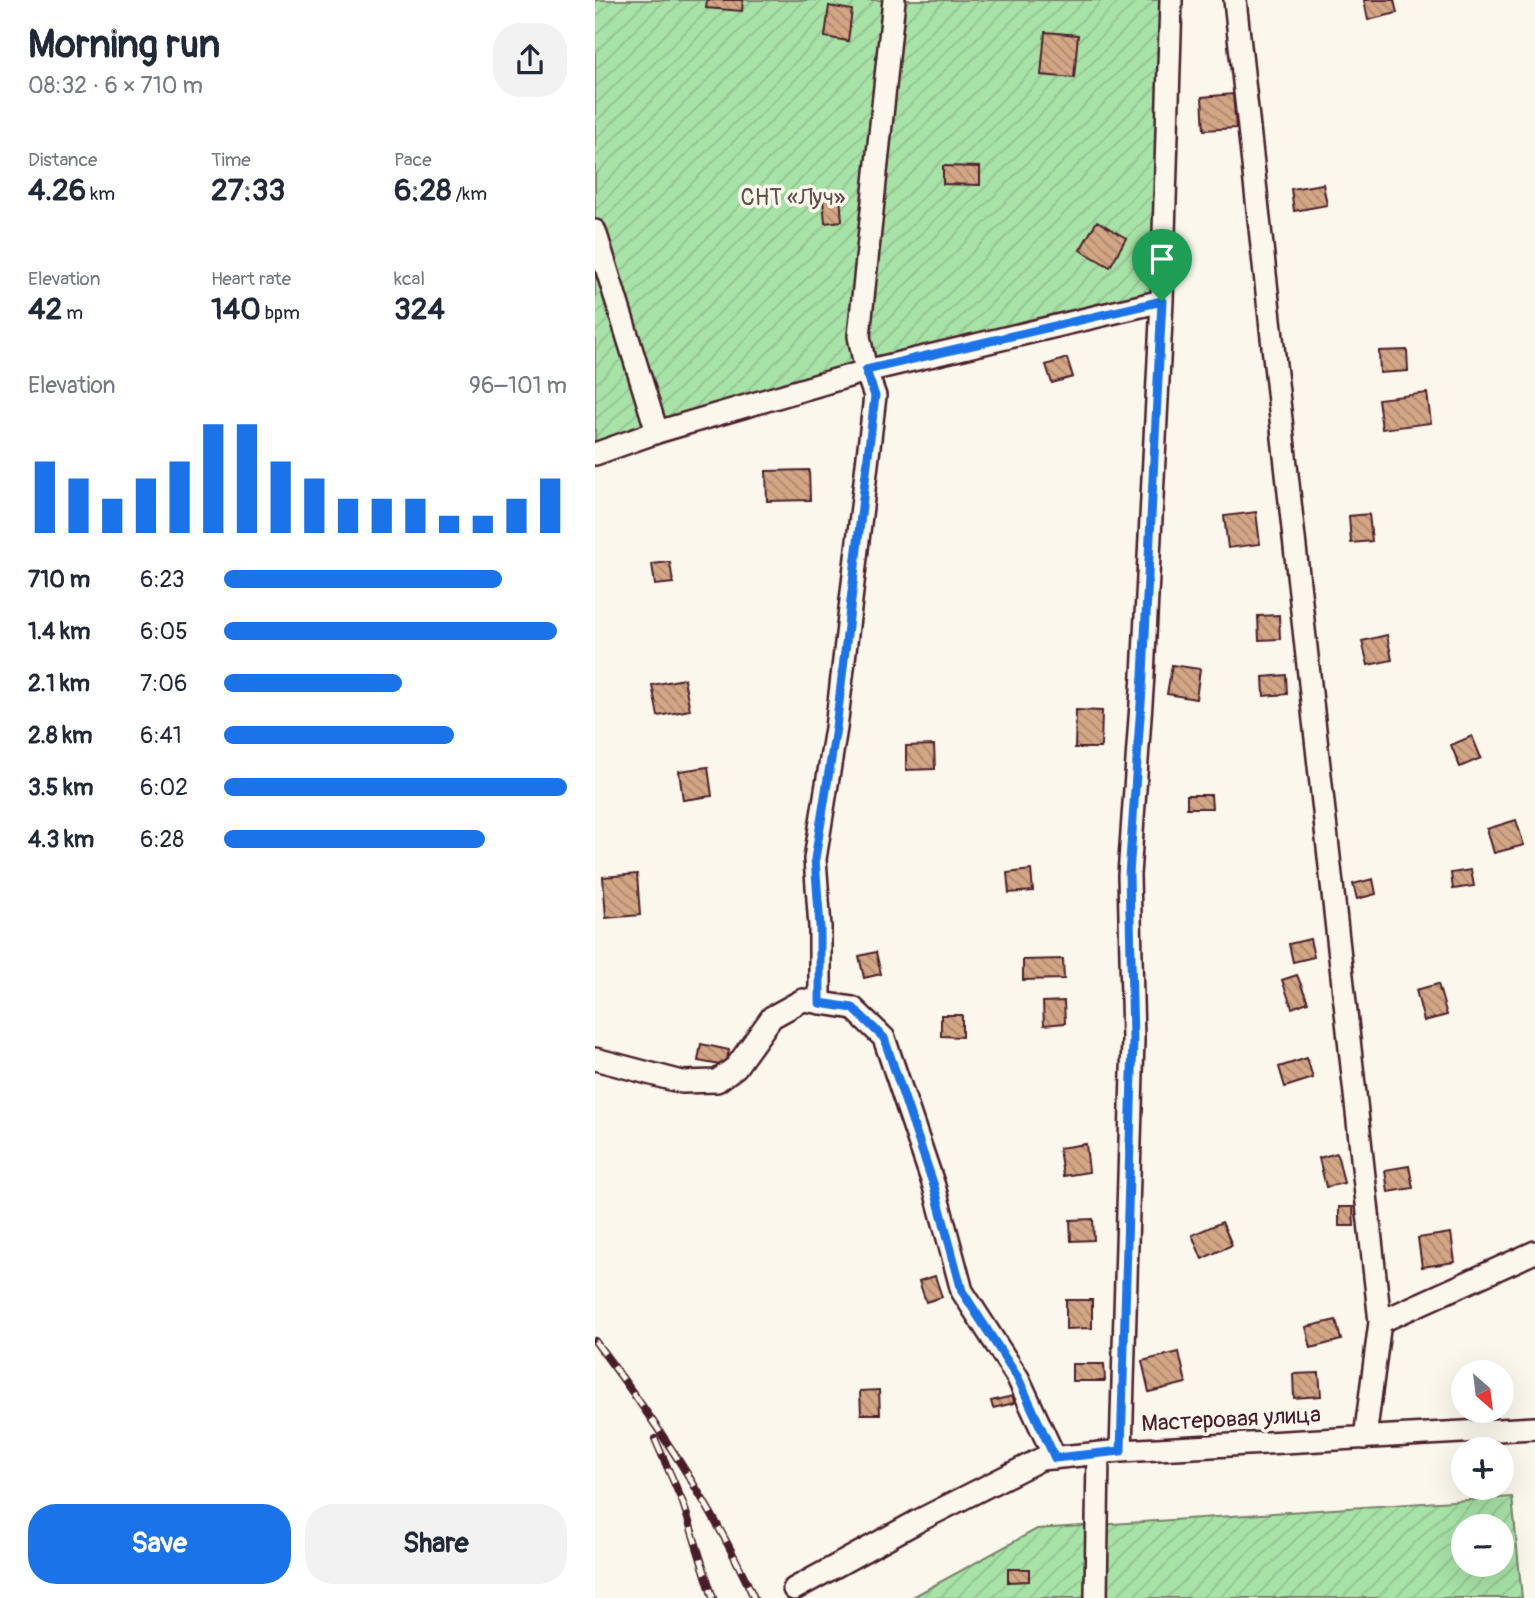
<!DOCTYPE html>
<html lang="en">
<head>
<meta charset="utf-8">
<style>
	:root { --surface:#fff; --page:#f2f2f3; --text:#1f2937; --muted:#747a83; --accent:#1a73e8 }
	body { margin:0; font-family:Pangolin,sans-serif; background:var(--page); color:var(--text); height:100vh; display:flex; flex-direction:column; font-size:26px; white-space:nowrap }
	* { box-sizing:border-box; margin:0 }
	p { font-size:23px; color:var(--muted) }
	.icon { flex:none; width:38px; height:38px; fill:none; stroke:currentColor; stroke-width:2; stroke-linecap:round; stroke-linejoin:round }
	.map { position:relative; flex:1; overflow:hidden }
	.sheet { display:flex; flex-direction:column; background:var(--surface); width:595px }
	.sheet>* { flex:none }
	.needle { width:46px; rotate:152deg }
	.controls { position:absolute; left:856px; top:1360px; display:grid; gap:14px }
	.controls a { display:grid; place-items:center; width:63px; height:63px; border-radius:50%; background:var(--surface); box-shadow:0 7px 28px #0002; font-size:35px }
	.pin { position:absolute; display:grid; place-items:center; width:60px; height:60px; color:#fff; margin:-72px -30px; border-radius:50% 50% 50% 0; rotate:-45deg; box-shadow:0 0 7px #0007 }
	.pin .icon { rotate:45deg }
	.round { display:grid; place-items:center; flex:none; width:74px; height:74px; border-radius:28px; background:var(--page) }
	.head { display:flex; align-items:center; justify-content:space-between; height:119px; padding:0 28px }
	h1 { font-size:38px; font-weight:700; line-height:52px }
	.stats { display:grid; grid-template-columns:repeat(3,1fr); gap:10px; height:119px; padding:7px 28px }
	.stats div { display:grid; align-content:center }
	.stats b { font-size:30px; font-weight:700 }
	.stats small { font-size:19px; font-weight:400 }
	.stats p { font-size:19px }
	.chart { height:196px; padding:14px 28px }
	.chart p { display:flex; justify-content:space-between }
	.chart svg { width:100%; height:126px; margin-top:7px; stroke:var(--accent); stroke-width:6 }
	.cta { display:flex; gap:14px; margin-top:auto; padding:14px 28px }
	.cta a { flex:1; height:80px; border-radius:28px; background:var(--accent); color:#fff; font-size:28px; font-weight:700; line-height:80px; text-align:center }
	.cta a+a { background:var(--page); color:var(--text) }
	ul { padding:0 28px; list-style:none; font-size:23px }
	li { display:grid; grid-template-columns:112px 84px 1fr; align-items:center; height:52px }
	li i { height:18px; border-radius:9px; background:var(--accent) }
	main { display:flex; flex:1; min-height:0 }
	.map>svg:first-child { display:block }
	.garden { fill:url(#garden-furrows); stroke:#788069; stroke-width:2; fill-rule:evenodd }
	.building { fill:url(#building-back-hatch); stroke:#4a1f2b; stroke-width:2 }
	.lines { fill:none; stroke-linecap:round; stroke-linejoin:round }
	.minor-casing { stroke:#4a1f2b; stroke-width:26 }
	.minor { stroke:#fbf7ec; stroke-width:21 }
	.rail-casing { stroke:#4a1f2b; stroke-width:8 }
	.rail { stroke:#fbf7ec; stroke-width:5; stroke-dasharray:16; stroke-linecap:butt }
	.route-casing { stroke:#fff; stroke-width:14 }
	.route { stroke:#1a73e8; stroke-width:9 }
	.labels { text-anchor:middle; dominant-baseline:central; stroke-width:7; stroke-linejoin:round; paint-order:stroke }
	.park-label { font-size:23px; fill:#61504a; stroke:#fbf7ec }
	.street-label { font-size:23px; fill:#4a1f2b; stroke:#fbf7ec }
</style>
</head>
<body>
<main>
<section class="sheet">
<div class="head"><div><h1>Morning run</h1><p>08:32 · 6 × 710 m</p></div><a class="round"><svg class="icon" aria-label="share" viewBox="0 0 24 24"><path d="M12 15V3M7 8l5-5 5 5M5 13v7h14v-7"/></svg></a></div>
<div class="stats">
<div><p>Distance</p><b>4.26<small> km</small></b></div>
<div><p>Time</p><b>27:33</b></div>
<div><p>Pace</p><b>6:28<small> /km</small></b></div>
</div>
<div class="stats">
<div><p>Elevation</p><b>42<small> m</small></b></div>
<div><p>Heart rate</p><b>140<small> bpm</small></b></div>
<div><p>kcal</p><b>324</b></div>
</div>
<div class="chart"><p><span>Elevation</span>96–101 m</p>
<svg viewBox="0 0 160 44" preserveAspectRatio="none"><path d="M5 44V19M15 44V25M25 44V32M35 44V25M45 44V19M55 44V6M65 44V6M75 44V19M85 44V25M95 44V32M105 44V32M115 44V32M125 44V38M135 44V38M145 44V32M155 44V25"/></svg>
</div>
<ul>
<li><b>710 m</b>6:23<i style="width:81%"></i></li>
<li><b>1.4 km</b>6:05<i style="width:97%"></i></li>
<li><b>2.1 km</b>7:06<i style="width:52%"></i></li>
<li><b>2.8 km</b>6:41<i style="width:67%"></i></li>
<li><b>3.5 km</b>6:02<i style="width:100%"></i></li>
<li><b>4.3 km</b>6:28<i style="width:76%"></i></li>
</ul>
<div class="cta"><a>Save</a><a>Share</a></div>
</section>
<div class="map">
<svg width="940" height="1598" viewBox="0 0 940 1598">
	<defs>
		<pattern id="garden-furrows" width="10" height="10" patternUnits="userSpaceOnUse" patternTransform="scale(1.75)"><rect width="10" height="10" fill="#a7e2a7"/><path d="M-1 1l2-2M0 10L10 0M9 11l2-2" fill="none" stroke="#91c190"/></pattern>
		<pattern id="building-back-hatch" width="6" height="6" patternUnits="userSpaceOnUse" patternTransform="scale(1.75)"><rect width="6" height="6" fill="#d3a785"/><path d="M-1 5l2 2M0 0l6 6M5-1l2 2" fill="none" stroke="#ad876d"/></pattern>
	</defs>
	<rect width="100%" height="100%" fill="#fbf7ec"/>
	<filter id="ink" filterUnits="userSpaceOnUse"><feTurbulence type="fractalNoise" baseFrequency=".0143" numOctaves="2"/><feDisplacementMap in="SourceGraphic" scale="14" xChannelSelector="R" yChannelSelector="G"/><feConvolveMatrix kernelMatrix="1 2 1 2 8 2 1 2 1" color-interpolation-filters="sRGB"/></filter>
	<g filter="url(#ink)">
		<path class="garden" d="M0 0H586L578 305C382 352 190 399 0 466Z
			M917 1497 927 1598H316L442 1529ZM868 1526H906V1564H868Z"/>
		<path class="building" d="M112 0H148L147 11 111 8Z
			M769 0H799L802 13 773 20Z
			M234 6 257 10 253 41 230 37Z
			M450 32 483 35 479 78 446 75Z
			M638 94 641 128 609 130 607 97Z
			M348 166 385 167V185L348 184Z
			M728 184 732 205 699 211 696 189Z
			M245 196 247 221 230 223 228 198Z
			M502 221 531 238 515 267 485 250Z
			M812 350 813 371 785 373 784 351Z
			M472 358 478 377 457 383 451 365Z
			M832 393 836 423 787 429 783 399Z
			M214 470 215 500 172 501 171 471Z
			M661 512 665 544 633 548 629 516Z
			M774 514 777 541 756 543 754 516Z
			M75 562 78 583 60 585 57 564Z
			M684 615 685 639 664 640 663 616Z
			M792 635 797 660 773 665 767 641Z
			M577 665 605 669 601 699 572 694Z
			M691 675 692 694 669 696 668 677Z
			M89 679 95 710 63 716 57 685Z
			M481 710 507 711 506 748H480Z
			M877 736 886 758 865 767 856 745Z
			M339 745 340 769 311 770V746Z
			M113 767 117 796 88 800 84 771Z
			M592 795H616L617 808H592Z
			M921 820 929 845 899 853 892 829Z
			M436 870 438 891 414 893 412 873Z
			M876 870 879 886 858 889 856 873Z
			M42 874 45 915 11 918 8 877Z
			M778 879 781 894 762 899 758 884Z
			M715 939 719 957 698 962 694 944Z
			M281 952 286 974 269 978 264 956Z
			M468 959 469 979 428 980V960Z
			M702 975 713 1002 697 1008 687 980Z
			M843 984 852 1015 829 1021 821 990Z
			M469 1001 470 1023 449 1025 448 1002Z
			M346 1015H367V1037L346 1036Z
			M106 1044 134 1050 131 1066 103 1061Z
			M712 1058 718 1078 690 1087 684 1067Z
			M491 1144 494 1172 468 1176 464 1148Z
			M742 1153 749 1183 731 1187 724 1158Z
			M814 1166 818 1188 793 1192 790 1170Z
			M744 1207H758L759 1226H744Z
			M498 1219 499 1240 476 1241 475 1220Z
			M627 1222 637 1245 607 1259 597 1235Z
			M856 1233 860 1262 827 1267 823 1238Z
			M340 1276 347 1297 331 1302 324 1281Z
			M471 1300H497V1328L471 1329Z
			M741 1320 746 1340 716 1348 711 1327Z
			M584 1352 591 1383 554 1392 547 1361Z
			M477 1364H509L510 1381H477Z
			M724 1373 726 1396 699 1398 698 1374Z
			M284 1390 285 1414H266L265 1391Z
			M418 1396 419 1403 398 1408 396 1401Z
			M413 1569H434V1581L413 1582Z"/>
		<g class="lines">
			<defs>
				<path id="minor" d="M640 0 785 1322 940 1252
					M0 231 62 432 271 371 264 336 299 0
					M0 454 62 432
					M225 1003V927L220 859 241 728 280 396 271 371 567 301
					M0 1059 87 1082 122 1081 141 1067 177 1017 208 1000 258 1008 289 1038 339 1186 367 1291 423 1378 460 1458
					M770 1438 785 1322
					M526 1451 538 1039 534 875 548 675 567 301 576 0
					M199 1589 323 1521 446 1459 526 1451 940 1428
					M501 1598 503 1453"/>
			</defs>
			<use href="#minor" class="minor-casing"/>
			<use href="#minor" class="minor"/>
			<defs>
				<path id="rail" d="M0 1341C60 1421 118 1506 159 1598
					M60 1439 88 1503 118 1598"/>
			</defs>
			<use href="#rail" class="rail-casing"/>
			<use href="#rail" class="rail"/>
		</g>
	</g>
	<g class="lines" filter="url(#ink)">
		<defs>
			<path id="route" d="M567 301 548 675 534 875 538 1039 526 1451 460 1458 423 1378 367 1291 339 1186 289 1038 258 1008 225 1003V927L220 859 241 728 280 396 271 370Z"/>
		</defs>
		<use href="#route" class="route-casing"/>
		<use href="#route" class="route"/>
	</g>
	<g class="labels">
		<g class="park-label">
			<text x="198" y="197">СНТ «Луч»</text>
		</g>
		<g class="street-label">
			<text transform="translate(636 1419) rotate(-3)">Мастеровая улица</text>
		</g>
	</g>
</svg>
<div class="controls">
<a><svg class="needle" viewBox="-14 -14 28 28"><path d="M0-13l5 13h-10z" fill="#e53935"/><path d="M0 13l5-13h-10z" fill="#747a83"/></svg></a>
<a>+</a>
<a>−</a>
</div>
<div class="pin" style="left:567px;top:301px;background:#1e9e55"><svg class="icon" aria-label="arrive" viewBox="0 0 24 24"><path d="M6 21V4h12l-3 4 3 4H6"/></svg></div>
</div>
</main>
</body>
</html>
